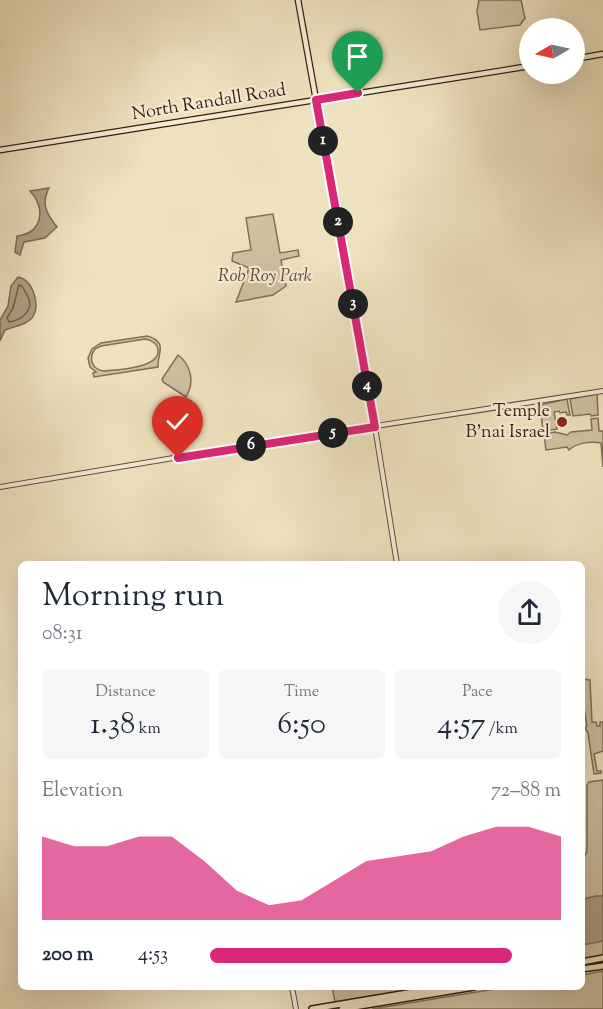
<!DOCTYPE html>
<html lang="en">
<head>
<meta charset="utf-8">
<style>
	:root { --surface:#fff; --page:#f6f6f7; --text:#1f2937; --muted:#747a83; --accent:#db2777 }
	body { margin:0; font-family:"Sorts Mill Goudy",serif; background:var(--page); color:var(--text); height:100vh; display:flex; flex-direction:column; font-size:22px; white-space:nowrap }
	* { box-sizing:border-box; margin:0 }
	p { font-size:20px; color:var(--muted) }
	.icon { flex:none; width:33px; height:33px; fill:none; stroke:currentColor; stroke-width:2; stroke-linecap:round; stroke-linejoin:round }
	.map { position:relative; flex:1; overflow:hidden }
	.details { position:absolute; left:18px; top:561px; width:567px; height:429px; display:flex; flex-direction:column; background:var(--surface); border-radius:9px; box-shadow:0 6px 24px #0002 }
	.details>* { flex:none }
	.needle { width:39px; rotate:261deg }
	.fabs { position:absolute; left:519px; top:18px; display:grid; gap:12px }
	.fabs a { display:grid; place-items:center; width:66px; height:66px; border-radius:50%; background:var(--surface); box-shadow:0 6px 24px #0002; font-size:30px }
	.pin { position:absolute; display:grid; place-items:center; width:51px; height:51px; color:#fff; margin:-62px -26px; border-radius:50% 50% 50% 0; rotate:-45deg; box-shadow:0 0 6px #0007 }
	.pin .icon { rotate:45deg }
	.km { position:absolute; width:30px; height:30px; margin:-15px; border-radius:50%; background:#222; color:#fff; font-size:16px; line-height:30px; text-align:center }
	.round { display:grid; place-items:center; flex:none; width:63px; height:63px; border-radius:32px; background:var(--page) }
	.headline { display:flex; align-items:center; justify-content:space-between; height:102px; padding:0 24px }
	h1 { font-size:33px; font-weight:600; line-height:45px }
	.figures { display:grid; grid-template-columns:repeat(3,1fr); gap:9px; height:102px; padding:6px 24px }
	.figures div { display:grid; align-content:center; border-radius:9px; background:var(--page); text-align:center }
	.figures b { font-size:30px; font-weight:600 }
	.figures small { font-size:16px; font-weight:400 }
	.figures p { font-size:16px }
	.chart { height:168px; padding:12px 24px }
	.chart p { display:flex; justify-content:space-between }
	.chart svg { width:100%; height:108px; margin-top:6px; fill:var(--accent); opacity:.7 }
	ul { padding:0 24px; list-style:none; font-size:20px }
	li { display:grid; grid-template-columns:96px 72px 1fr; align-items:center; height:45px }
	li i { height:15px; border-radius:8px; background:var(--accent) }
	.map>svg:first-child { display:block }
	.green { fill:#cec1a0; stroke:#817056; stroke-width:1.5; fill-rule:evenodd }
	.water { fill:#af9f82; stroke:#7e6b53; stroke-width:1.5 }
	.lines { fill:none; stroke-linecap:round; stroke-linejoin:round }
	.shore { stroke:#725e48; stroke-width:1.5 }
	.tertiary-casing { stroke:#624f39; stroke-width:6 }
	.secondary-casing { stroke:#341e0d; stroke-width:7 }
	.primary-casing { stroke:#341e0d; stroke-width:8 }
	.tertiary { stroke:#f4ecd5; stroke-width:4 }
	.secondary { stroke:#f4ecd5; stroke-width:4.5 }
	.primary { stroke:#eee2be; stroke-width:5 }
	.route-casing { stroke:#fff; stroke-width:12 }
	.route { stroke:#db2777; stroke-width:8 }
	.poi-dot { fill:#8f2418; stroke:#f4ecd5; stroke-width:2 }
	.labels { text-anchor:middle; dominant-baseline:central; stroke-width:4.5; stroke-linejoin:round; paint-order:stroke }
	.street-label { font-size:18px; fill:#341e0d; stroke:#f4ecd5 }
	.park-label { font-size:18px; font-style:italic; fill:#624f39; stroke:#f4ecd5 }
	.poi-label { font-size:18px; fill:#341e0d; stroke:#f4ecd5; text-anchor:end }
</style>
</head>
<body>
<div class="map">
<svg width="603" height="1009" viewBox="0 0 603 1009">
	<rect width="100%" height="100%" fill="#eee2be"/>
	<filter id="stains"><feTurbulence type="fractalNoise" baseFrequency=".00333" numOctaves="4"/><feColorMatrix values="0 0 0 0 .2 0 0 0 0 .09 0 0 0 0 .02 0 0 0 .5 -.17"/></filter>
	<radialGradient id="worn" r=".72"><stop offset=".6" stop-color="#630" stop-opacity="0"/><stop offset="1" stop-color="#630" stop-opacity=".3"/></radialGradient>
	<path class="green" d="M479 0H521L525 18 520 25 480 30 477 11Z
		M273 214 280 253 298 250 299 256 281 260 286 286 273 295 236 302 249 268 232 261 233 253 251 250 246 218Z
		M147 336C169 342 157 354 158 367L94 377 93 373 96 372 90 367 88 358 92 349 101 343ZM145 339C152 340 158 344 158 351 159 368 117 370 104 371 95 370 90 364 92 354L95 349 101 346Z
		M178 355C191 365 195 382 186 397L163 382 162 379Z
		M597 394 598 415 591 416 590 414 573 416 570 399Z
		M567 399 570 415H567L566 412 560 413 559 411 554 412 557 429 543 431 540 405Z
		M598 418 599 431H603V467L601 443C591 441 576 443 569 450L567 447 546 450 544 434 555 432 567 435 571 432 592 430 591 419Z
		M583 679 590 680 592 722H596L597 726H600V722H603V751L594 754 597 771H601V773L594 774 588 733 585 728 587 726 582 697 584 693Z
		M603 780V956L582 960V862L587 851V785L589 782Z
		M603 971V1009H372L507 987H582V975Z
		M332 987H429L335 1002Z"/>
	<path class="water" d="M49 188C41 204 46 213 57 227L45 238 24 242 20 255 15 252 17 236C43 233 46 208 30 191Z
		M18 277C33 280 41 305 32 318 25 326 14 326 5 330L0 341V320L8 306 11 286Z
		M596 896H603V941L582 945V902L587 898Z"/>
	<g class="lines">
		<path class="shore" d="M19 285 22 286 29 299 30 306C26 316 20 320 9 322L7 318 13 308Z"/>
		<defs>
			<path id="tertiary" d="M316 100 375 427 397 564
				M0 487 227 449 603 391
				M292 987 296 1009"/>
			<path id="secondary" d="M298 0 316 100
				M574 59 603 54
				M0 150 530 66"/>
			<path id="primary" d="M582 962 603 958
				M582 969 603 966
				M312 1009 443 987
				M342 1009 474 987"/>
		</defs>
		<use href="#tertiary" class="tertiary-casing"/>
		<use href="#secondary" class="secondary-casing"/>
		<use href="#primary" class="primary-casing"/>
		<use href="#tertiary" class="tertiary"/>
		<use href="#secondary" class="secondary"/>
		<use href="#primary" class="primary"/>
	</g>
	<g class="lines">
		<defs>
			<path id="route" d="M178 458 375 427 316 100 358 93"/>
		</defs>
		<use href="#route" class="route-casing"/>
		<use href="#route" class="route"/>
	</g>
	<circle class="poi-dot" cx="562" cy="422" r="6"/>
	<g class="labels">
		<g class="street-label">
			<text transform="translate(209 103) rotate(-9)">North Randall Road</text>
		</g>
		<g class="park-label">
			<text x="265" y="277">Rob Roy Park</text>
		</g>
		<g class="poi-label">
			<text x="550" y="412">Temple<tspan x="550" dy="21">B'nai Israel</tspan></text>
		</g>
	</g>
	<rect width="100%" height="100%" filter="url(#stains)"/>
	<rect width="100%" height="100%" fill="url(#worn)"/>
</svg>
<div class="fabs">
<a><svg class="needle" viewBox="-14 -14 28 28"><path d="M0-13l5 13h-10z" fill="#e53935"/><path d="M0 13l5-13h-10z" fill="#747a83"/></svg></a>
</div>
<div class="pin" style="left:358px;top:93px;background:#1e9e55"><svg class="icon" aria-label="arrive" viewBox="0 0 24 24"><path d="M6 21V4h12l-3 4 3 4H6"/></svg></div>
<div class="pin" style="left:178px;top:458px;background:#d93025"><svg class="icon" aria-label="check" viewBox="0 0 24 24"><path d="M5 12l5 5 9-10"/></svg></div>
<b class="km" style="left:323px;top:141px">1</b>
<b class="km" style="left:338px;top:222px">2</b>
<b class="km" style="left:353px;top:304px">3</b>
<b class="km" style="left:367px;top:386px">4</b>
<b class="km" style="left:333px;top:433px">5</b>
<b class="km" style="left:251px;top:446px">6</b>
<section class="details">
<div class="headline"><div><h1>Morning run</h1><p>08:31</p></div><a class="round"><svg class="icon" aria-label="share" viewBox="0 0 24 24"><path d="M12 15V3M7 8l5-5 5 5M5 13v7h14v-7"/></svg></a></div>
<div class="figures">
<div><p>Distance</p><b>1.38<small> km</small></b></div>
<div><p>Time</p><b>6:50</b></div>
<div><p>Pace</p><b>4:57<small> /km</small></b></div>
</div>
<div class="chart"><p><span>Elevation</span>72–88 m</p>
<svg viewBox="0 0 160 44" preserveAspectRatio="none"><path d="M0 44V10L10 14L20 14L30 10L40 10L50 20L60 32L70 38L80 36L90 28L100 20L110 18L120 16L130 10L140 6L150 6L160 10V44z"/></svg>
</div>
<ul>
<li><b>200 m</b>4:53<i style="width:86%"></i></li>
</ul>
</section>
</div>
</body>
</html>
